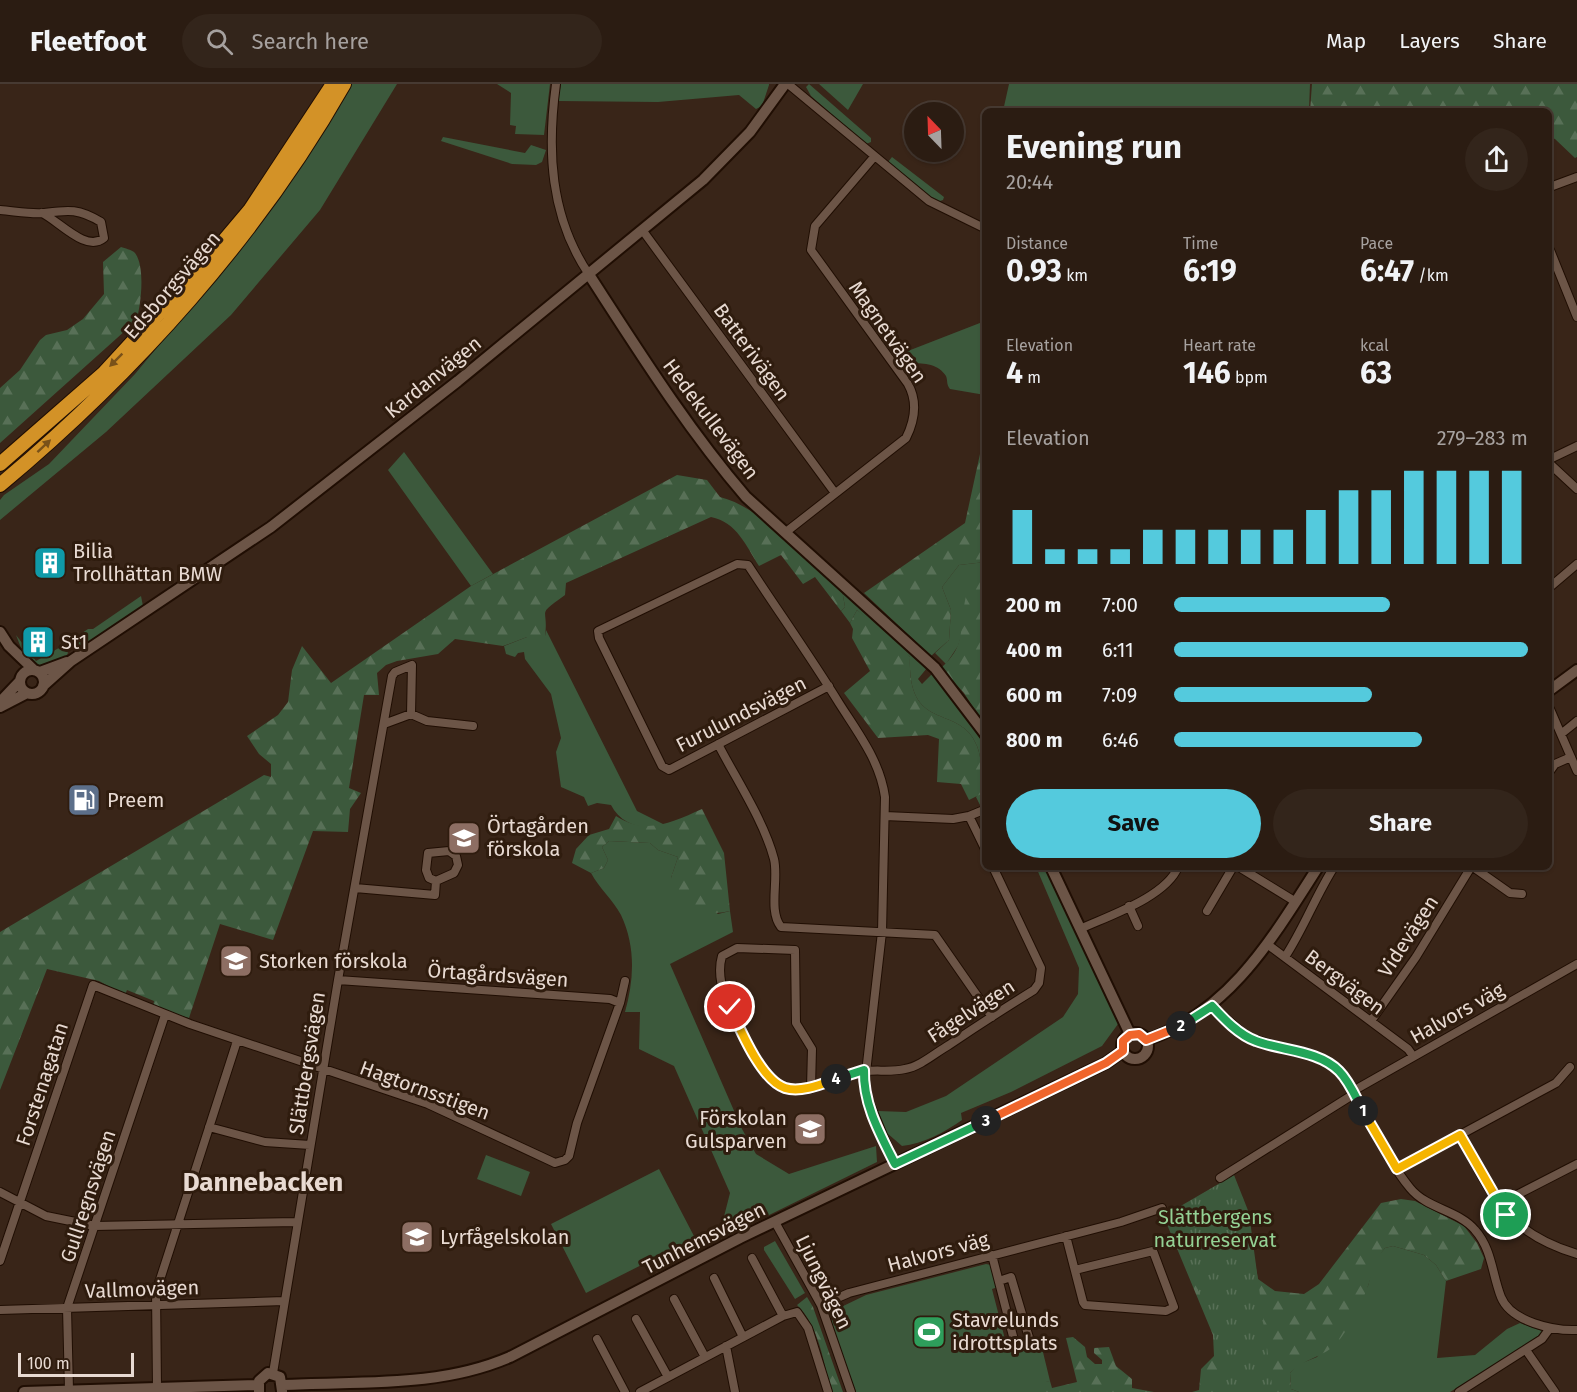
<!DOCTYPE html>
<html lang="en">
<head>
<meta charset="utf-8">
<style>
	:root { --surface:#2b1c12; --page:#33251b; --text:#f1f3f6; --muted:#a6a19f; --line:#473a32; --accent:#54cadd }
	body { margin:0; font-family:"Fira Sans",sans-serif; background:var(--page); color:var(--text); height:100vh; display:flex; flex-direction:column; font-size:22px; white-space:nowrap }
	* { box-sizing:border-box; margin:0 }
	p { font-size:20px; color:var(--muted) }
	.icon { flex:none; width:33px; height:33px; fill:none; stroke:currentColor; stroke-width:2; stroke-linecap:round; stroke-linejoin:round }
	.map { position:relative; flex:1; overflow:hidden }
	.side { position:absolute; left:982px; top:24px; width:570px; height:762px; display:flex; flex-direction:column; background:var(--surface); border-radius:9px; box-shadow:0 2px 4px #0004,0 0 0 2px var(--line) }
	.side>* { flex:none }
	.needle { width:39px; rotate:337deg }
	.buttons { position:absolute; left:904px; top:18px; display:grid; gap:12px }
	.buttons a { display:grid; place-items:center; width:60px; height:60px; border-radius:50%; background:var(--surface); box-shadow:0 2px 4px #0004,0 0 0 2px var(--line); font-size:30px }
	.scale { position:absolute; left:18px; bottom:15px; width:116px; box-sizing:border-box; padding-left:6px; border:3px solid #e8dad2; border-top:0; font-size:16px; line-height:21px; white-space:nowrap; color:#e8dad2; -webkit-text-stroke:4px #2f1c0e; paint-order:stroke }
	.pin { position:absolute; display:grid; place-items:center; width:51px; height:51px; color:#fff; margin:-26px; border:3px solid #fff; border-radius:50%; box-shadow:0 2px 6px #0007 }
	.km { position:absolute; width:30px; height:30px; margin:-15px; border-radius:50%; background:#222; color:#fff; font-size:16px; line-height:30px; text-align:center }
	.round { display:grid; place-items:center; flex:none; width:63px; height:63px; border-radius:32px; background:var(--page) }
	.head { display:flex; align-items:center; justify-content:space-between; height:102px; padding:0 24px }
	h1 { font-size:33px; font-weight:700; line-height:45px }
	.figures { display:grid; grid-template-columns:repeat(3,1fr); gap:9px; height:102px; padding:6px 24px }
	.figures div { display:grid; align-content:center }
	.figures b { font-size:30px; font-weight:700 }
	.figures small { font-size:16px; font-weight:400 }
	.figures p { font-size:16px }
	.chart { height:168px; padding:12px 24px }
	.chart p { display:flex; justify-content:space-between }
	.chart svg { width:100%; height:108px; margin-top:6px; stroke:var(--accent); stroke-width:6 }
	.cta { display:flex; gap:12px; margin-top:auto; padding:12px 24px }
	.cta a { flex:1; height:69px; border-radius:36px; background:var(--accent); color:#111; font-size:24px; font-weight:700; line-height:69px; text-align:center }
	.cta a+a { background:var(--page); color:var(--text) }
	ul { padding:0 24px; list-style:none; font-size:20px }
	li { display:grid; grid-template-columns:96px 72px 1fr; align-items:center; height:45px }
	li i { height:15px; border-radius:8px; background:var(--accent) }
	header { display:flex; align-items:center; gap:36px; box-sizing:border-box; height:84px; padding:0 30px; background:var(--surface); border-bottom:2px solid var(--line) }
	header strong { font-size:28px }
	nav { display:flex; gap:33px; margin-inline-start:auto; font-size:21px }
	.search { width:420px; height:54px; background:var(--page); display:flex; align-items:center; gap:15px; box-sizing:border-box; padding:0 21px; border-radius:33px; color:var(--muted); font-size:22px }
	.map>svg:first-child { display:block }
	.green { fill:#3c593c }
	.forest { fill:url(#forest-firs) }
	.park { fill:url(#park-tufts) }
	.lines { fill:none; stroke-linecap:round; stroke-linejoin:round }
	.street-casing { stroke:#200e03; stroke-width:10 }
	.secondary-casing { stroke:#200e03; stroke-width:14 }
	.highway-casing { stroke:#200e03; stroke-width:16 }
	.street { stroke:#6c5547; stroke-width:8 }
	.secondary { stroke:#6c5547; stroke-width:10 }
	.highway { stroke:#d39227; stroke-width:14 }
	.oneway { fill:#795119 }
	.split-1-casing { stroke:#fff; stroke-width:12 }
	.split-2-casing { stroke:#fff; stroke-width:12 }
	.split-3-casing { stroke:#fff; stroke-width:12 }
	.split-4-casing { stroke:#fff; stroke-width:12 }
	.split-5-casing { stroke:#fff; stroke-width:12 }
	.split-1 { stroke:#f5b400; stroke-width:8 }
	.split-2 { stroke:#22a559; stroke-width:8 }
	.split-3 { stroke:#f0652b; stroke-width:8 }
	.split-4 { stroke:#22a559; stroke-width:8 }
	.split-5 { stroke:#f5b400; stroke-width:8 }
	.labels { text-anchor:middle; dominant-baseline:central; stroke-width:6; stroke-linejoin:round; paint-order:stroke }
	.street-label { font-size:20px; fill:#e8dad2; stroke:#2f1c0e }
	.poi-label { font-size:20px; fill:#e8dad2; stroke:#2f1c0e; text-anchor:start }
	.park-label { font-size:20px; fill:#94d194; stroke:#2f1c0e }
	.district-label { font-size:26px; font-weight:bold; fill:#e8dad2; stroke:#2f1c0e }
</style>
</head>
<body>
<header>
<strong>Fleetfoot</strong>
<div class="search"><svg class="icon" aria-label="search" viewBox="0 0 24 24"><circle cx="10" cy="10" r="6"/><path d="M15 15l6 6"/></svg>Search here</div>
<nav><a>Map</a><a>Layers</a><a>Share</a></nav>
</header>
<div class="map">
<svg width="1577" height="1308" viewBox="0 0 1577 1308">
	<defs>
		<pattern id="forest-firs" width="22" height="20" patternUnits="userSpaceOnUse" patternTransform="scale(1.5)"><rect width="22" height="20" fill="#3c593c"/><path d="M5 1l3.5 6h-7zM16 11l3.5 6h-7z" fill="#587057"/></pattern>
		<pattern id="park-tufts" width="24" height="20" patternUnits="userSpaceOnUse" patternTransform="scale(1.5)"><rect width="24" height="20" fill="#3c593c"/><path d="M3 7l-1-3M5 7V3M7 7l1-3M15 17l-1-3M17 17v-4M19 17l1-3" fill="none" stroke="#587057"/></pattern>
	</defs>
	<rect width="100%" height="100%" fill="#392518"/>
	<path class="green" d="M348 0H397L320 126 231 231 106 348 0 436V416L4 411 49 380 135 290 257 143 297 85Z
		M497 0H550L544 51 515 50 516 42 510 41 511 9Z
		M561 0H769V1L762 22 756 25 739 11 658 18 558 17Z
		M809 0 871 54V58L866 60 811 12 806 3Z
		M819 0H863L848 26Z
		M1009 0H1310L1309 27H1003Z
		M443 53 525 69 531 61 546 66 542 78 536 81 512 80 441 57Z
		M892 73 944 113 943 116 937 118 888 78Z
		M985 237V311L950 305C946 300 948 297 946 292 937 277 916 279 901 279L895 272Z
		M404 368 493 490 471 502 388 386Z
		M985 478V488L981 490 958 562 946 580 935 569 949 556 951 526 942 503 959 481Z
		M842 506 927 584 918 595 922 600 932 590 954 615 985 662V720L981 723 976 713 983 704C981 691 982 674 977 662 960 618 907 651 910 573L857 526 850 539 841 527 845 523Z
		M141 512 143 522 79 564 73 555 88 545H93Z
		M546 546 637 727 665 741C644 747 621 741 611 721L597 719 588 722 584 713 561 703 556 668 561 654 551 610 525 575 524 568 518 569 515 573 506 570 504 562 527 553 545 552Z
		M16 551 36 577 64 561 68 569C65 575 59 577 52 579 30 589 22 567 16 551Z
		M609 757 650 759 658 766 678 773 671 794 718 830 730 827 733 848 670 880 742 1045 756 1070 789 1090 876 1062 877 1078 718 1156 730 1109 674 982 639 965 640 928H625C634 896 636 863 621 831 613 816 599 804 591 789L604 784 608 776 602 763Z
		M1036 783H1046L1112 923 1118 940 1102 962 1011 1008 961 1029 962 1036C945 1048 923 1060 902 1062L887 1049 878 1027 906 1028 946 1012 1063 933 1078 910 1079 884Z
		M486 1071 530 1088 521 1112 477 1095Z
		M659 1085 695 1154 586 1209 551 1140Z
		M797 1153 825 1196 819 1200 804 1179 794 1158Z
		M775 1157 805 1209 795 1215 764 1166V1163Z
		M1393 1162 1424 1171 1436 1181 1446 1197 1437 1274 1475 1271 1507 1245 1520 1239 1542 1247 1532 1259 1450 1308H1299L1291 1305 1290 1289 1297 1281 1317 1273 1368 1202 1374 1177 1385 1164Z
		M986 1180 991 1181 998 1203 992 1205 1007 1263 1042 1264 1050 1297 1042 1299V1308H856L831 1239 837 1225 866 1211Z"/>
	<path class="forest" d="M1312 0H1577V73L1575 74 1555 55 1550 53V27H1310Z
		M121 163C125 164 131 166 134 168 146 180 141 223 136 237L0 359V304L20 286 40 256 46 251 67 246 83 235 104 210 103 178Z
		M985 347V478L959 481 942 503 951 526 949 556 931 572 864 509 965 439Z
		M677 391 707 396 720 413C762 423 809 478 842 506L845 523 841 527 815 493 803 500 781 471 759 482C746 462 737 438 711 433L566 499 565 511C535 533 549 522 545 552L542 558 530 559 527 553 503 562 455 555 438 570 397 577 386 581 377 589 379 611H364L349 704 361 709 350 725 348 748 313 747 273 856 220 840 189 934 153 923 154 917 127 906 125 911 99 897 47 885 0 1006V848L264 691 271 693V680L259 670 247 652 278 631 288 618 292 586 302 562 331 599 471 502Z
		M985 488V642L964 609 941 584C948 578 955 569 958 561 967 537 957 501 985 488Z
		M857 526 894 555 910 573C907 651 960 618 977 662 982 674 981 691 983 704L981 710 969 716 961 700 937 698 939 655 928 651 878 654 844 609 870 587 852 554 853 545 850 539Z
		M702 725 724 769 730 827C709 832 693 827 675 815L671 794 678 773 658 766 650 759 609 757 602 763 608 776 604 784 591 789 572 779 576 765 589 751 609 745 616 732C646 752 673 738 702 725Z
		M1229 1094 1243 1114 1258 1195 1275 1207 1304 1210 1319 1200 1381 1119 1401 1115 1415 1117 1464 1142 1477 1159 1484 1174 1481 1185 1446 1197 1436 1181 1424 1171 1393 1162 1385 1164C1375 1176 1373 1187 1368 1202 1361 1221 1350 1243 1337 1259 1324 1273 1303 1275 1290 1289L1291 1305 1299 1308H1192L1199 1306 1201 1285 1214 1272 1213 1251 1166 1138V1132Z
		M807 1213 813 1223 843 1308H831C824 1279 819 1242 797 1221Z
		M1073 1253 1085 1263 1087 1273 1095 1280H1102V1276L1094 1269V1264L1109 1263 1116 1282 1132 1295V1304L1154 1308H1042V1298L1050 1297 1052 1304 1077 1298 1066 1254Z"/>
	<path class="park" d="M1234 1091 1249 1129 1273 1308H1222L1217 1262 1172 1127Z"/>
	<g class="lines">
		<defs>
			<path id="street" d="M556 0C547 66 550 132 588 189
				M788 0 929 117 986 145
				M1550 103 1577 93
				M0 126C14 127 29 130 43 129 68 126 78 124 101 138L104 154C86 169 59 137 42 129
				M643 147 835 409
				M1550 166 1577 233
				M1550 375 1577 362
				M1550 380 1577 405
				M786 448 906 354C915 336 918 318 908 300L811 166 815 142 874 73
				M1550 503 1577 480
				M829 602 669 686 662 682 599 554 598 547 737 480 748 481C778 527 810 572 839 619 858 649 880 677 885 713L882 848 864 1006 895 1080
				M1550 625 1577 687
				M411 630 427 637 473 642
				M1561 650 1577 637
				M718 660C736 695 764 737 774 775 779 795 768 827 781 843L935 851 992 933
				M1550 687 1555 680 1571 673
				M885 732 953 735 969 732 986 767
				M969 732 986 725
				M1239 783 1296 818
				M1473 783 1510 809 1522 810
				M355 804 435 811 436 797 454 789 458 781 456 772 449 767 428 769 426 786 429 794 436 797
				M1129 822 1138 842
				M1207 827 1233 783
				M1080 845C1108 832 1166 813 1178 783
				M1267 860 1408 965 1413 972
				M1285 873C1304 844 1315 813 1334 783
				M338 896 610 915 620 919
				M1212 922 1247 953 1323 976 1339 987C1367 1023 1381 1069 1410 1104 1427 1125 1458 1126 1475 1146 1492 1165 1492 1190 1501 1213 1511 1238 1554 1247 1577 1246
				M1371 937 1416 873 1471 783
				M811 1003 812 965 796 939 795 866 737 864 722 872C714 899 732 931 745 954 754 971 766 996 784 1004 805 1013 835 994 855 989 871 984 888 989 905 985 921 982 935 969 949 961 977 942 1005 924 1034 906L1039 899 1041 884 993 783
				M1353 1007 1577 880
				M209 1043 265 1058 310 1061
				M1460 1051C1493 1113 1505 1148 1577 1170
				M1397 1085 1556 999 1570 983
				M1220 1094 1354 1010
				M0 1108 46 1132 95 1142 297 1138
				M1499 1120 1577 1080
				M775 1138 821 1221 851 1308
				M1066 1152 1083 1218 1085 1221 1166 1227 1174 1223 1153 1167 1075 1186
				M992 1171 1015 1260
				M752 1174 783 1232
				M0 1177 93 901 190 940 428 1020 555 1079 565 1076 569 1072 577 1039 620 919 625 897
				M714 1194 743 1253
				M999 1197 1011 1193 1030 1257
				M674 1215 705 1273
				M821 1221 849 1209 1121 1138 1162 1124
				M0 1226 284 1217
				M636 1235 668 1293
				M597 1255 625 1308
				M726 1262 735 1308
				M1526 1266 1555 1308
				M273 1289 338 896 392 592 395 588 412 581 411 630 384 640
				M157 1304 156 1208 237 957
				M69 1306 67 1224 165 931
				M640 1308 783 1232 797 1228 808 1244 828 1308
				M1459 1308 1542 1255 1550 1244"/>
			<path id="secondary" d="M588 189C638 266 686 343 746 413L935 584 986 651
				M0 548 9 562 33 585
				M20 598a12 12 0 1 1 24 0a12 12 0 1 1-24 0Z
				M40 588 67 578
				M43 602 71 577 271 443 458 297 703 96 750 48 785 0
				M1550 606 1577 586
				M0 618 20 597
				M0 623 27 609
				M1051 783 1130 950
				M1122 962a13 13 0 1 1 26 0a13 13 0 1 1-26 0Z
				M1146 956C1230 929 1273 853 1318 783
				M283 1301C360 1297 438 1304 510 1273L740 1154 1106 979 1123 967
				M24 1308 258 1301
				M259 1308V1297L268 1289 280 1293 282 1307"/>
			<path id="highway" d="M0 380 104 289 207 177 250 126 333 0
				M0 401C134 289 257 153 344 0"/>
		</defs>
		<use href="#street" class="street-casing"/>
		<use href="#secondary" class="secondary-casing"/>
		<use href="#highway" class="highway-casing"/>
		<use href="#street" class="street"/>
		<use href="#secondary" class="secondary"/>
		<use href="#highway" class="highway"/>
	</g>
	<defs><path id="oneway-solid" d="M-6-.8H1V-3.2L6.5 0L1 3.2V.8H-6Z" transform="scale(1.5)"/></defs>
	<g class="oneway">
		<use href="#oneway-solid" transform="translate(116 276) rotate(135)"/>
		<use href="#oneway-solid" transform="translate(44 362) rotate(-43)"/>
	</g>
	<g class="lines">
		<defs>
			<path id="split-1" d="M1363 1027 1397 1085 1460 1051 1506 1131"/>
			<path id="split-2" d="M1181 942 1212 922C1224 935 1239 951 1256 957 1282 967 1318 966 1339 987 1350 998 1356 1014 1363 1027"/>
			<path id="split-3" d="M986 1037 1106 979 1123 967V957L1130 951 1139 950 1146 956 1181 942"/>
			<path id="split-4" d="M836 995 864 986C863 1020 880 1050 895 1080L986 1037"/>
			<path id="split-5" d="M730 923C740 945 761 996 785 1004 801 1009 822 1000 836 995"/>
		</defs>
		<use href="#split-1" class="split-1-casing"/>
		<use href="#split-2" class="split-2-casing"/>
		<use href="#split-3" class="split-3-casing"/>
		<use href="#split-4" class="split-4-casing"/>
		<use href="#split-5" class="split-5-casing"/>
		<use href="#split-1" class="split-1"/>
		<use href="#split-2" class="split-2"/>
		<use href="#split-3" class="split-3"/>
		<use href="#split-4" class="split-4"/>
		<use href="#split-5" class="split-5"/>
	</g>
	<defs>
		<symbol id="building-square" viewBox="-11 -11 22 22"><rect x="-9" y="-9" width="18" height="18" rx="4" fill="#0f9aa8" stroke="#2f1c0e"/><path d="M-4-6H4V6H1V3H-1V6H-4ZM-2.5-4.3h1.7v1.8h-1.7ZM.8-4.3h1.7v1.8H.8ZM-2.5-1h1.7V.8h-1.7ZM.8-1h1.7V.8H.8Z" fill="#fff"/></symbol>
		<symbol id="fuel-square" viewBox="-11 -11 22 22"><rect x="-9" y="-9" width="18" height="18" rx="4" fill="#5c6f8a" stroke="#2f1c0e"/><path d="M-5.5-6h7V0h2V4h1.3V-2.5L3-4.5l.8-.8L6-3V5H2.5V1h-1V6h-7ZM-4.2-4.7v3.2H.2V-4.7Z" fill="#fff"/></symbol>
		<symbol id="school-square" viewBox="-11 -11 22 22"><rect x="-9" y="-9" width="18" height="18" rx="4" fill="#8d6e63" stroke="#2f1c0e"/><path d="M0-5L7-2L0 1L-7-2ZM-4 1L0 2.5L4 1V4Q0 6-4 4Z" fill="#fff"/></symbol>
		<symbol id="stadium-square" viewBox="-11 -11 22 22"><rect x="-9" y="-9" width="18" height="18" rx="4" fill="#2e9e5b" stroke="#2f1c0e"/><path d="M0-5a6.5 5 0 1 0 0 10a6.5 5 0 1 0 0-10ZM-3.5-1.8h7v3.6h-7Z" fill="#fff"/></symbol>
	</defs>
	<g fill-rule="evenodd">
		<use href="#building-square" x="31" y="460" width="38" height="38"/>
		<use href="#building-square" x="19" y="539" width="38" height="38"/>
		<use href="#fuel-square" x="65" y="697" width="38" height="38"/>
		<use href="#school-square" x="445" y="735" width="38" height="38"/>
		<use href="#school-square" x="217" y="858" width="38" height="38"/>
		<use href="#school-square" x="791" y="1026" width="38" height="38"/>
		<use href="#school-square" x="398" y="1134" width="38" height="38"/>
		<use href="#stadium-square" x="910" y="1229" width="38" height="38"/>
	</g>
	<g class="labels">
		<g class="street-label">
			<text transform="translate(172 201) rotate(-49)">Edsborgsvägen</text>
			<text transform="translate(888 248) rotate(55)">Magnetvägen</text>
			<text transform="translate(752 268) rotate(54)">Batterivägen</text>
			<text transform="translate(433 293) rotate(-39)">Kardanvägen</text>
			<text transform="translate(711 335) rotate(53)">Hedekullevägen</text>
			<text transform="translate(741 630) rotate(-27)">Furulundsvägen</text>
			<text transform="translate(1408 852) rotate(-57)">Videvägen</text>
			<text transform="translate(498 891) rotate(4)">Örtagårdsvägen</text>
			<text transform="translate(1345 898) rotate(37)">Bergvägen</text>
			<text transform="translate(971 927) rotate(-33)">Fågelvägen</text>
			<text transform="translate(1457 929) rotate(-29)">Halvors väg</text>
			<text transform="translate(307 979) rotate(-81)">Slättbergsvägen</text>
			<text transform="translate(42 1000) rotate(-72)">Forstenagatan</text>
			<text transform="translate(425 1006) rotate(20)">Hagtornsstigen</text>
			<text transform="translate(88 1112) rotate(-72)">Gullregnsvägen</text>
			<text transform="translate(704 1154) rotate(-27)">Tunhemsvägen</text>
			<text transform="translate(938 1168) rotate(-15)">Halvors väg</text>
			<text transform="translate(824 1198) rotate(64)">Ljungvägen</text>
			<text transform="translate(142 1205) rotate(-2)">Vallmovägen</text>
		</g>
		<g class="poi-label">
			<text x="73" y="467">Bilia<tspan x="73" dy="23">Trollhättan BMW</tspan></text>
			<text x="61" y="558">St1</text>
			<text x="107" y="716">Preem</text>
			<text x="487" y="742">Örtagården<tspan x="487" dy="23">förskola</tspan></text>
			<text x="259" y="877">Storken förskola</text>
			<text x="787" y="1034" text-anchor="end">Förskolan<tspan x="787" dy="23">Gulsparven</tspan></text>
			<text x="440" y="1153">Lyrfågelskolan</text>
			<text x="952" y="1236">Stavrelunds<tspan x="952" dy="23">idrottsplats</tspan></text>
		</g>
		<g class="park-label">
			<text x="1215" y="1133">Slättbergens<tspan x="1215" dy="23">naturreservat</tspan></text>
		</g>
		<g class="district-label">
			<text x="263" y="1098">Dannebacken</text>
		</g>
	</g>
</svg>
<div class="buttons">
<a><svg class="needle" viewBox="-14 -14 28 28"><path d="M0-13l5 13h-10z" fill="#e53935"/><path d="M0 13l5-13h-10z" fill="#a6a19f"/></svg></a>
</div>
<div class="scale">100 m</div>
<div class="pin" style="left:1506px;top:1131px;background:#1e9e55"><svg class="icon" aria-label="arrive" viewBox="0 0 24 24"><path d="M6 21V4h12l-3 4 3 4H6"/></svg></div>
<div class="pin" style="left:730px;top:923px;background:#d93025"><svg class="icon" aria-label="check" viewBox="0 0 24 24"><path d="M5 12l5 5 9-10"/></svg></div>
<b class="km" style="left:1363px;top:1027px">1</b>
<b class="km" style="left:1181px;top:942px">2</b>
<b class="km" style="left:986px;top:1037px">3</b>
<b class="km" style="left:836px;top:995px">4</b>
<section class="side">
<div class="head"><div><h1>Evening run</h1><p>20:44</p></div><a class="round"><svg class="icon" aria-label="share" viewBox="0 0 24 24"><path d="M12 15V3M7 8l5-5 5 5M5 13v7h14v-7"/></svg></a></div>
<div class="figures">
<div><p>Distance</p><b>0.93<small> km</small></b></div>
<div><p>Time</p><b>6:19</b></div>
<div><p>Pace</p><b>6:47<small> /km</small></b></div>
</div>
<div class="figures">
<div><p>Elevation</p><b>4<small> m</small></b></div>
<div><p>Heart rate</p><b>146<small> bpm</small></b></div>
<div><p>kcal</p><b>63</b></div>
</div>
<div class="chart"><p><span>Elevation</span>279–283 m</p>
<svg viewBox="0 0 160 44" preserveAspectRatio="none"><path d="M5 44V22M15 44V38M25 44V38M35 44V38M45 44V30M55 44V30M65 44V30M75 44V30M85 44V30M95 44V22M105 44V14M115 44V14M125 44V6M135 44V6M145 44V6M155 44V6"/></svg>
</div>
<ul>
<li><b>200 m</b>7:00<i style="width:61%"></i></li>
<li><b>400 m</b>6:11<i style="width:100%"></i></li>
<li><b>600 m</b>7:09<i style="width:56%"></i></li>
<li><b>800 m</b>6:46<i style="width:70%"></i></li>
</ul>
<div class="cta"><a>Save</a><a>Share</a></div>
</section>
</div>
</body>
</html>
